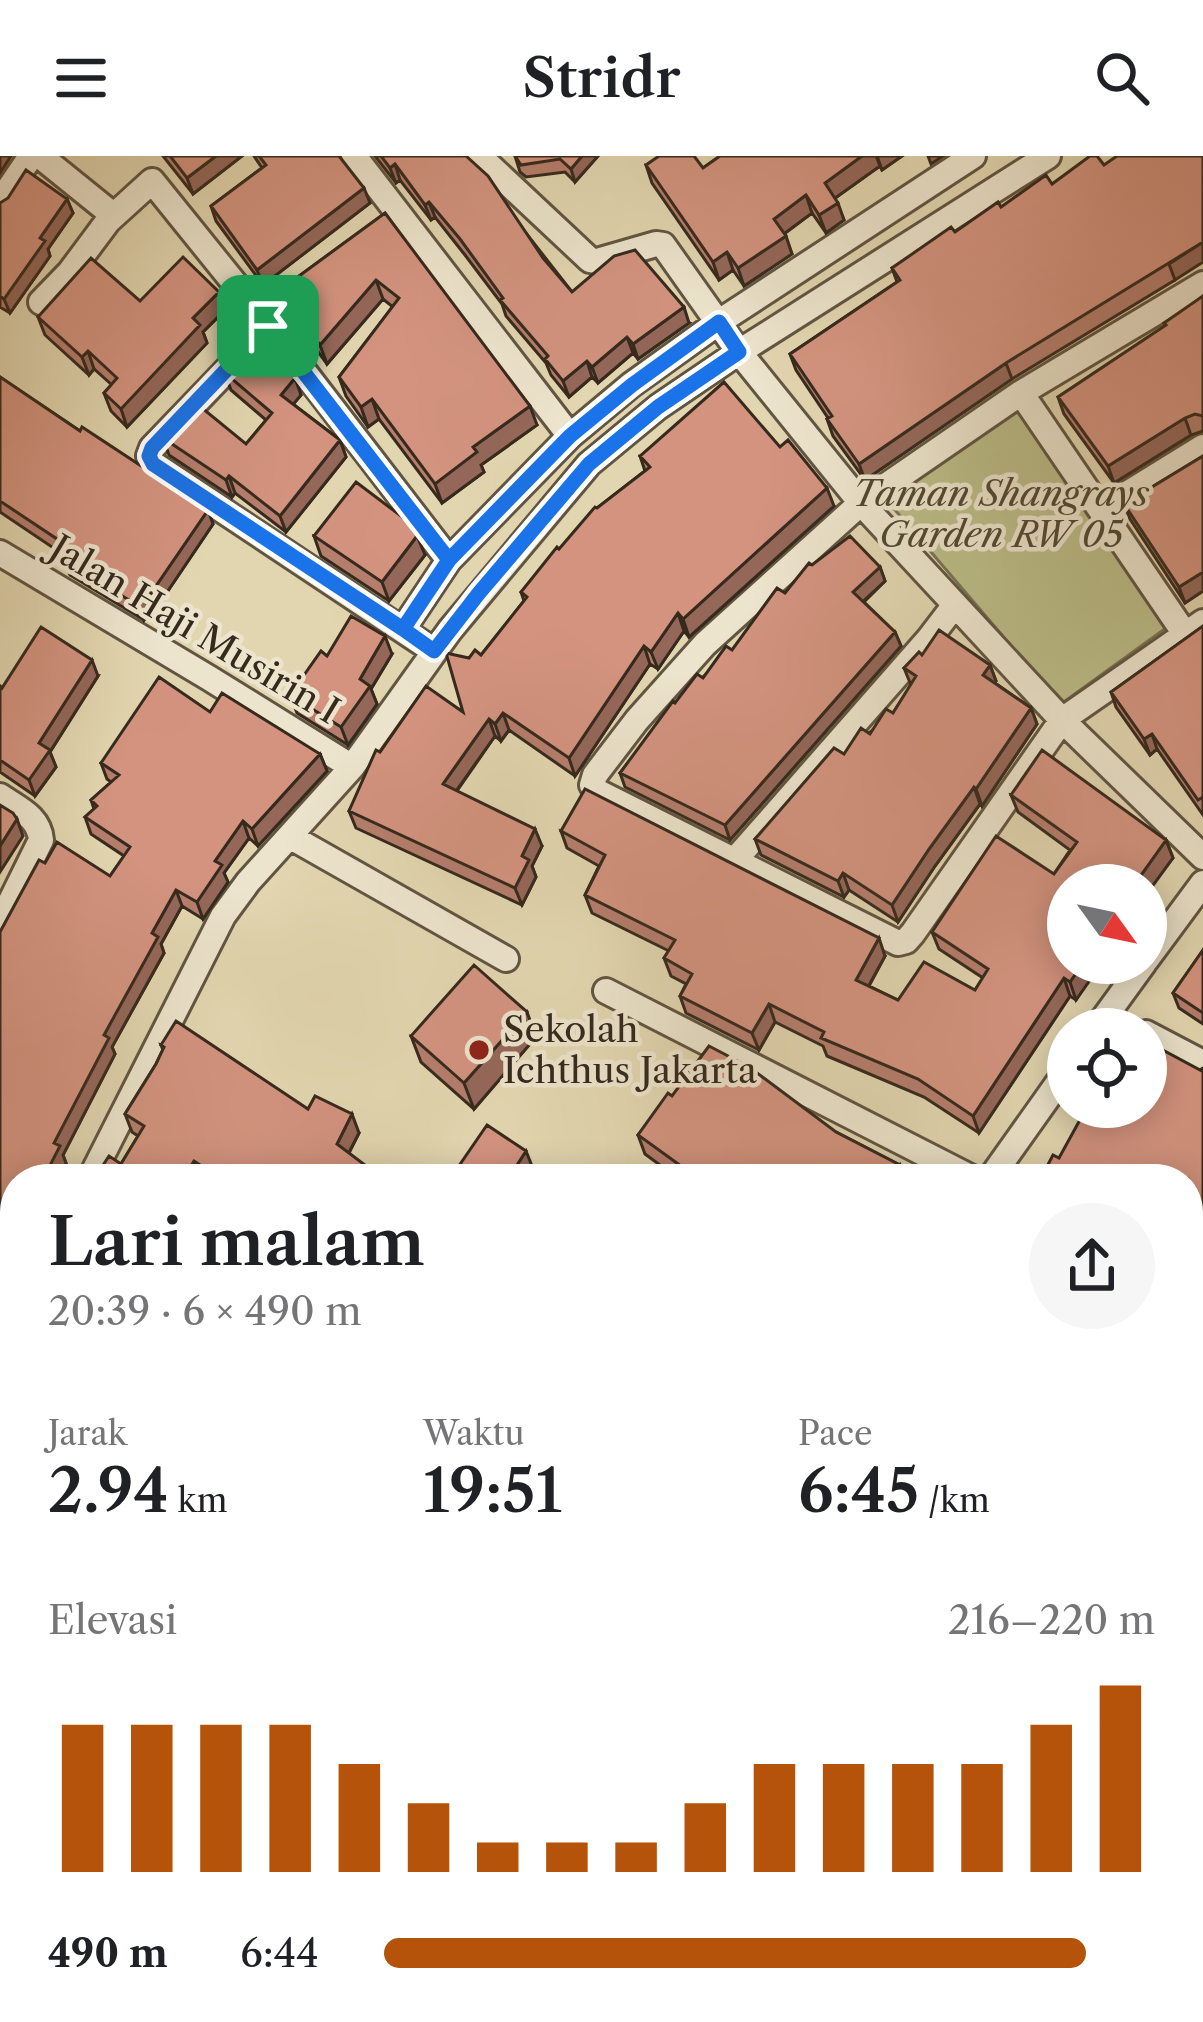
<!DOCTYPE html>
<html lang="id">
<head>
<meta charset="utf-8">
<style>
	:root { --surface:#fff; --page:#f6f6f6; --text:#202124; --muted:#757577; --accent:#b45309 }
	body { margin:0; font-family:"Libre Caslon Text",serif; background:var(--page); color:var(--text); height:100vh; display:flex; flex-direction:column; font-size:45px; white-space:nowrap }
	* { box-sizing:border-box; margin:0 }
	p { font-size:39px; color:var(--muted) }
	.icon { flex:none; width:66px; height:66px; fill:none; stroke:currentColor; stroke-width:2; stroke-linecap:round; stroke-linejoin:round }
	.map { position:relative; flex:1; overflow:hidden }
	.details { position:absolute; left:0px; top:1008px; width:1203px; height:858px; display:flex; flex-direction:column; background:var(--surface); border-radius:48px 48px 0 0; box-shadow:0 6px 30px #0003 }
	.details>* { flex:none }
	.needle { width:78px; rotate:123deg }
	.fabs { position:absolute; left:1047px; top:708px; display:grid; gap:24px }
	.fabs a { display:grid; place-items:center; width:120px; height:120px; border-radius:50%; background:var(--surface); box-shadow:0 6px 30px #0003; font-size:60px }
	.pin { position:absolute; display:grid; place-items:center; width:102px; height:102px; color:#fff; margin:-51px; border-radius:24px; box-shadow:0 6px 18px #0006 }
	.round { display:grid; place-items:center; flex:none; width:126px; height:126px; border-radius:63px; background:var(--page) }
	.overview { display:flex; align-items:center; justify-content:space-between; height:204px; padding:0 48px }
	h1 { font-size:66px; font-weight:600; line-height:90px }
	.figures { display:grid; grid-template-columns:repeat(3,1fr); gap:18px; height:204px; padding:12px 48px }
	.figures div { display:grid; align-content:center }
	.figures b { font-size:60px; font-weight:600 }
	.figures small { font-size:33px; font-weight:400 }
	.figures p { font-size:33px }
	.chart { height:336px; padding:24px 48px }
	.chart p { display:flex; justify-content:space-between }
	.chart svg { width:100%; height:216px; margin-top:12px; stroke:var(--accent); stroke-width:6 }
	ul { padding:0 48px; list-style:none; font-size:39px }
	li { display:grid; grid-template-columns:192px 144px 1fr; align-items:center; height:90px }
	li i { height:30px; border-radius:15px; background:var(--accent) }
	header { display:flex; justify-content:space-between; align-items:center; height:156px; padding:0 48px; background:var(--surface); font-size:54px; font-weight:600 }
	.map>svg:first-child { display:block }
	.green { fill:#babc87; stroke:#787352; stroke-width:3 }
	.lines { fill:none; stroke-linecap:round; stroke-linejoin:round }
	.street-casing { stroke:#615542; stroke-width:30 }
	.street { stroke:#ece4cc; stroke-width:24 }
	.wall { fill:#b57e6d; stroke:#362a1d; stroke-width:3 }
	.shaded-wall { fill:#946759; stroke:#362a1d; stroke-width:3 }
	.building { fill:#d3937f; stroke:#362a1d; stroke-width:3 }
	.route-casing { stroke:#fff; stroke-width:24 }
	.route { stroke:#1a73e8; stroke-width:15 }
	.poi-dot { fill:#8f2418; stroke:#ece4cc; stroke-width:4.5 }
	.labels { text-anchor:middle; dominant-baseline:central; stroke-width:9; stroke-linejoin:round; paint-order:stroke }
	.park-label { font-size:36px; font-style:italic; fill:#504732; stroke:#ece4cc }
	.street-label { font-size:36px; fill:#362a1d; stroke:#ece4cc }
	.poi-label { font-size:36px; fill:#362a1d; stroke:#ece4cc; text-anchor:start }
</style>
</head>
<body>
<header><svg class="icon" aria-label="menu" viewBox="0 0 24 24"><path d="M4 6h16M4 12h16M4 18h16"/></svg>Stridr<svg class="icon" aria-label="search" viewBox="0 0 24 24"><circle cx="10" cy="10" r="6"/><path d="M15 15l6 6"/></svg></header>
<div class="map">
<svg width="1203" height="1866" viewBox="0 0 1203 1866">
	<rect width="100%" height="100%" fill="#e2d6b0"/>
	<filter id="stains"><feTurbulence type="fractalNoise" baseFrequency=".00167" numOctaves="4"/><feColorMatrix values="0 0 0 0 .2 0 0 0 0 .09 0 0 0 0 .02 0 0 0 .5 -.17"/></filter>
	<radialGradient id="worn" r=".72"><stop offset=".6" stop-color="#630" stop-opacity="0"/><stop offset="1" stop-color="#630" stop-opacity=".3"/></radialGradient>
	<path class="green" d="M1021 245 1173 467 1061 548 884 341Z"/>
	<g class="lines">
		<defs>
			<path id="street" d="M40 0 113 59
				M354 0 570 280
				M479 0 590 104 597 105 656 88 663 89 739 196 861 347 1062 564 1203 701
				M0 46 31 0
				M1203 128 1021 237 861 347 705 488 637 564 595 619 592 629 596 635 898 787 906 785 913 777 1062 564 1203 466
				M41 146 70 116 108 65 152 25 269 170 449 404
				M269 170 152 292 149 300 153 308 434 495
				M1021 237 1185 478
				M1101 354 1203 291
				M0 397 209 522 352 611
				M403 473 449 404 570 280 631 229 719 166 973 0
				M0 640C18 653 39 660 41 684L0 767
				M291 681 506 803
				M734 705 928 484 954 450
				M1146 804 1203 727
				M606 835 974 1023
				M1096 873 1144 807
				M1146 877 1203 907
				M90 1023 223 760 248 726 352 611 450 474 589 308 658 251 739 196 1048 0
				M990 1023 1068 913
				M1188 1131 1203 1138
				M0 1201 15 1171
				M0 1291 15 1261
				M1188 1368 1203 1376
				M1188 1550 1203 1557
				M0 1693 15 1663
				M1188 1703 1203 1710
				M831 1851 862 1866
				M1178 1851 1182 1857 1179 1866
				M65 1866 72 1851
				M221 1866 228 1851
				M366 1866 373 1851
				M576 1866 583 1851
				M792 1866 799 1851"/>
		</defs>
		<use href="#street" class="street-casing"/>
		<use href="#street" class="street"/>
	</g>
	<path class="wall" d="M163 0H242L193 38Z
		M254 0H339L370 47 263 129 216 65 211 50 262 12Z
		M375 0H466L572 136 689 167 638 203 633 197 598 227 592 221 569 241 551 219 546 207 506 160 502 148 465 99 435 61 431 64 400 24 396 27Z
		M515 0H598L575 26 565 16 526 21 520 16Z
		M720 0H902L882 14 880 10 835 42 844 64 826 77 812 57 784 78 792 98 744 130 733 114 719 124 652 27 646 9 703 12Z
		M1203 0 1175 124 1012 223 865 324 833 280 827 263 828 262 796 214 790 198 897 126 892 112 1001 51 1052 28 1104 9Z
		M67 43 73 57 48 93 50 100 10 157 0 151V47Z
		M385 57 537 269 481 309 484 316 442 347 379 263 368 271 346 240 339 221 393 151 383 143 327 208 287 153 280 134Z
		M1203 140V275L1191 279 1114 327 1064 258 1058 241 1165 170Z
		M140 145 225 154 203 176 207 187 127 271 111 255 104 237 112 229 94 213 89 219 45 179 38 161Z
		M225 217 295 222 301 239 293 248 340 284 346 301 286 376 235 337 232 341 169 299 163 282 246 288 266 264 231 234Z
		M0 221 80 275 208 354 213 368 153 457 150 455 144 464 70 419 64 405 67 401 0 356Z
		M780 291 834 350 689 481 684 475 658 513 650 508 575 620 509 574 501 585 495 580 457 635 542 690 532 710 536 721 522 749 356 672 349 655 380 596 463 556 481 499 524 445 521 436 597 352 645 315 640 300Z
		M1203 300V435L1185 447 1130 363 1124 348Z
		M314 380 425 399 389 445 321 400Z
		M812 409 880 411 885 425 864 446 895 476 901 490 730 684 625 631 620 617 675 547 732 494Z
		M1203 470V659L1157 593 1150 599 1116 551 1111 536Z
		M392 498 371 533 377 548 348 589 297 557 290 539 327 500Z
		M922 499 990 509 996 525 995 527 1031 552 1037 568 982 650 980 648 935 710 898 766 849 734 844 741 761 699 755 683 844 598 893 557 911 529 904 512Z
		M98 520 50 596 56 611 35 640 0 616V530L2 532Z
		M210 556 320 598 327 615 258 690 249 682 224 717 228 726 203 763 182 750 161 788 164 797 112 891 115 898 63 999 66 1007 15 1023V1096L0 1127 45 707 110 720 124 700 91 678 85 661 94 653 91 644 111 626 107 623 101 607Z
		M1011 639 1166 684 1173 702 1146 729 1076 844 1070 840 979 977 924 941 827 900 823 890 775 866 759 894 686 857 680 840 686 828 671 820 664 802 669 795 592 757 585 739 599 710 567 692 561 675 885 800 869 830 898 844 975 834 983 822 939 793 932 776 1054 718 1070 694 1018 656Z
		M1203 794V868L1179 852 1173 837Z
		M411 880 536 881 474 953 421 906Z
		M161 889 359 977 349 997 376 1023H94L121 1008 138 980 132 976 125 958 156 908 163 894Z
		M1203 912V1084L1188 1076V1023H1045L1043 1018 1059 1002Z
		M672 940 836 976 900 1009 905 1023H679L645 998 638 979Z
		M15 1176V1246L0 1239V1197L8 1190Z
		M1188 1180 1203 1189V1339L1188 1332Z
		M1203 1389V1539L1188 1534V1392L1198 1398Z
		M1188 1556 1203 1557V1681L1188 1672Z
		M1188 1722 1203 1729V1840L1201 1833 1188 1828Z
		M153 1851H209L201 1866H184Z
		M539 1851H565L560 1862Z
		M869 1851H930L923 1866H897L879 1857 877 1860Z
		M1033 1851H1158L1163 1866H1057L1058 1863Z"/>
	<path class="shaded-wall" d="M0 0H11L0 17Z
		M216 0H242L193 38 187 22Z
		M582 0H598L575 26 571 13Z
		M862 0H876L880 10 831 45 825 27Z
		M877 0H902L882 14Z
		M928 0H943L931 8Z
		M395 8 400 24 396 27 390 12Z
		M364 32 370 47 263 129 257 114Z
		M806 39 812 57 781 80 774 63Z
		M67 43 73 57 48 93 50 100 10 157 4 143 40 82Z
		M429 46 435 61 431 64 425 49Z
		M838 47 844 64 826 77 819 59Z
		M786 80 792 98 744 130 738 112Z
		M1203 86V106L1175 124 1169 108Z
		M727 96 733 114 719 124 713 106Z
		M376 124 383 143 327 208 320 189Z
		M219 136 225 154 203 176 207 187 127 271 121 253 193 162Z
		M684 151 689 167 638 203 633 188Z
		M627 181 633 197 598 227 592 211Z
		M88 195 94 213 89 219 82 201Z
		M587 205 592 221 569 241 563 225Z
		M1006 207 1012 223 865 324 859 308Z
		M295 222 301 239 287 256 281 239Z
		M372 243 379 263 368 271 361 251Z
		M530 250 537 269 481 309 484 316 442 347 435 328 473 291Z
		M1185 262 1191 279 1114 327 1108 310Z
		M340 284 346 301 286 376 280 360Z
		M229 320 235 337 232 341 226 324Z
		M827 332 834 350 689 481 683 463Z
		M208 354 213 368 153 457 147 443Z
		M417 380 425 399 389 445 382 426Z
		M880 411 885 425 858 450 853 436Z
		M1203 416V435L1185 447 1179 431Z
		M144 441 150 455 144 464 139 450Z
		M678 457 684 475 658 513 651 496Z
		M895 476 901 490 730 684 725 669Z
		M385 480 392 498 371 533 377 548 348 589 341 571 360 523Z
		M644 490 650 508 575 620 569 602Z
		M92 504 98 520 50 596 56 611 35 640 29 624 39 587Z
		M990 509 996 525 989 536 983 519Z
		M1031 552 1037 568 982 650 976 633Z
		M503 557 509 574 501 585 495 568Z
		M489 563 495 580 449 645 443 628Z
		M1152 578 1157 593 1150 599 1144 583Z
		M320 598 327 615 258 690 252 673Z
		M974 631 980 648 935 710 898 766 892 749 929 693Z
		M17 663 23 680 0 716V690Z
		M243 665 249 682 224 717 228 726 203 763 197 746 215 705Z
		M535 673 542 690 532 710 536 721 522 749 515 732 522 700Z
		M1166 684 1173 702 1146 739V729H1134Z
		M843 717 849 734 844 741 838 725Z
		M176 734 182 750 161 788 164 797 112 891 115 898 63 999 66 1007 57 1023H43L54 987 152 777Z
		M879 782 885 800 862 842 856 824Z
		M1083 807H1102L1076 844 1070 826Z
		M1064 822 1070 840 979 977 973 960Z
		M769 848 775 866 759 894 752 877Z
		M527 856 536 881 474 953 464 927Z
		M352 958 359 977 344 1006 337 988Z
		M526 995 534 1015 528 1023H508Z
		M194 1005 200 1023H183Z
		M900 1009 905 1023H892Z
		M9 1079 15 1096 0 1127V1098Z
		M15 1574V1600L0 1626 3 1633 0 1638V1600Z
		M34 1851H48L40 1866H26Z
		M195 1851H209L201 1866H195L192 1857Z
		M341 1851H355L347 1866H334Z
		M520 1851H536L528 1866H513Z
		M556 1851H565L560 1862Z
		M750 1851H764L756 1866H742Z
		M918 1851H930L923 1866H915L913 1862Z
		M1158 1851 1163 1866H1153Z"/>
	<path class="building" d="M170 0H216L187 22Z
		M259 0H339L364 32 257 114 211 50 266 9Z
		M381 0H466L488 20 543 102 572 136 614 100 635 94 684 151 633 188 627 181 592 211 587 205 563 225 545 203 548 200 500 144 503 142 460 83 429 46 425 49 395 8 390 12Z
		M515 0H582L571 13 560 3 521 9Z
		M659 0H694L703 12 720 0H862L825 27 838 47 819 59 806 39 774 63 786 80 738 112 727 96 713 106 646 9Z
		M1090 0H1097L1104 9 1117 0H1203V86L1006 207 859 308 827 263 832 260 790 198 900 124 892 112 951 71 955 76 998 46 1001 51 1046 19 1052 28Z
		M26 14 67 43 40 82 45 85 4 143 0 140V47L8 42Z
		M385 57 530 250 473 291 477 296 435 328 372 243 361 251 339 221 399 142 376 124 320 189 280 134Z
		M183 101 219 136 193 162 200 169 121 253 104 237 117 222 88 195 82 201 38 161 91 102 140 145Z
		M1203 140V260L1195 258 1185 262 1108 310 1058 241 1166 169 1164 167Z
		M255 186 295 222 281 239 340 284 280 360 229 320 226 324 163 282 196 247 246 288 272 257 225 217Z
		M0 221 80 275 82 271 208 354 147 443 144 441 139 450 64 405 72 393 0 345Z
		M724 226 780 291 788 284 827 332 683 463 678 457 651 496 644 490 569 602 503 557 495 568 489 563 443 628 535 673 522 700 529 704 515 732 349 655 376 594 380 596 426 530 463 556 446 497 469 502 475 494 481 499 527 441 521 436 557 391 559 393 595 351 597 352 650 311 640 300Z
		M1203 300V416L1179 431 1124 348Z
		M356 326 405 363 417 380 382 426 314 380Z
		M850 380 880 411 853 436 895 476 725 669 620 617 673 545 675 547 697 518 703 522 726 490 732 494 777 432 785 437 809 407 812 409Z
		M351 460 385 480 360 523 370 530 341 571 290 539 321 495 327 500Z
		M1203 470V641L1198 644 1152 578 1144 583 1111 536Z
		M41 471 92 504 39 587 50 594 29 624 0 604V530L2 532Z
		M939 474 990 509 983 519 1031 552 976 633 974 631 929 693 892 749 843 717 838 725 755 683 834 592 844 598 861 572 870 578 886 553 893 557 916 520 904 512 919 496 922 499Z
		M159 521 210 556 222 537 320 598 252 673 243 665 215 705 222 709 197 746 176 734 152 777 158 781 104 879 109 882 54 987 60 990 43 1023H15V1075L12 1081 9 1079 0 1098V776L39 704 45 707 57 686 110 720 130 691 85 661 97 650 91 644 119 619 101 607Z
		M1042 594 1166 684 1134 729H1068V807H1083L1070 826 1064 822 973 960 918 923 821 882 824 876 769 848 752 877 680 840 692 818 664 802 675 784 585 739 605 699 561 675 585 633 879 782 856 824 898 844 924 806 975 834 988 813 932 776 996 680 1054 718 1077 686 1011 639Z
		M0 649 13 657 17 663 0 690Z
		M1203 794V857L1173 837Z
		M474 809 527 856 464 927 411 880Z
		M176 865 308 953 315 940 352 958 337 988 373 1015 368 1023H222L194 1005 183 1023H94L109 1000 121 1008 144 970 125 958 156 908 164 891 161 889Z
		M1146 885 1202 915 1203 912V1071L1188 1063V1023H1054L1043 1018 1053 999 1059 1002 1087 951H1146Z
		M709 890 749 911 836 976 900 1009 892 1023H699L638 979 668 937 672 940Z
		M487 969 526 995 508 1023H463L454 1017Z
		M628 1010 640 1023H615Z
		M15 1176V1228L0 1224V1197L8 1190Z
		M1188 1180 1203 1189V1325L1188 1319Z
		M15 1326V1574L0 1600V1353Z
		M1203 1389V1527L1188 1521V1392L1198 1398Z
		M1188 1556 1203 1557V1669L1188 1661Z
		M12 1678 15 1679V1851H34L26 1866H0V1697Z
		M1188 1722 1203 1729V1823L1188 1816Z
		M244 1851H341L334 1866H236Z
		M387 1851H520L513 1866H379Z
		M629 1851H750L742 1866H621Z
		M891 1851H918L913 1862Z
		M1057 1851H1158V1856L1153 1866H1057L1063 1854Z
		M828 1856 849 1866H822Z"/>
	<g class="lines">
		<defs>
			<path id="route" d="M268 170 449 404 403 473 434 495 479 437 589 308 658 251 739 196 719 166 632 229 570 280 449 404 403 473 153 308 149 300 152 292 268 170"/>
		</defs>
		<use href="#route" class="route-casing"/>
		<use href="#route" class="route"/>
	</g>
	<circle class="poi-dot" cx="479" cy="894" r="12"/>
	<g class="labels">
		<g class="park-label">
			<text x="1001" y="337">Taman Shangrays<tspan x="1001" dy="41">Garden RW 05</tspan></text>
		</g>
		<g class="street-label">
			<text transform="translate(195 473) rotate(31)">Jalan Haji Musirin I</text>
		</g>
		<g class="poi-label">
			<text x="503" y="873">Sekolah<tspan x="503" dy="41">Ichthus Jakarta</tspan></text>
		</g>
	</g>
	<rect width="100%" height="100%" filter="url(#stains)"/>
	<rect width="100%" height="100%" fill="url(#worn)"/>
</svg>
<div class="fabs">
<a><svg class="needle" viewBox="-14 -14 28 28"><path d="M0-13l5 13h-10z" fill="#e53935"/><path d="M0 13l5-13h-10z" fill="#757577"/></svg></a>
<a><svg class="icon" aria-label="locate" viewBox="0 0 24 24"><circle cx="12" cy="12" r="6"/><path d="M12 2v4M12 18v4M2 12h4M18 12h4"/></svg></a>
</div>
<div class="pin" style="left:268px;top:170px;background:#1e9e55"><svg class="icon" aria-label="arrive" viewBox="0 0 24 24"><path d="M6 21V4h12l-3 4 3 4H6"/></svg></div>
<section class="details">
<div class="overview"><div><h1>Lari malam</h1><p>20:39 · 6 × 490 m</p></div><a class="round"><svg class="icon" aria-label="share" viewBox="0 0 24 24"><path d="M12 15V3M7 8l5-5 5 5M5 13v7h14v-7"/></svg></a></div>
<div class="figures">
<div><p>Jarak</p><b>2.94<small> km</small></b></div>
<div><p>Waktu</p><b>19:51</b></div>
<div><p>Pace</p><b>6:45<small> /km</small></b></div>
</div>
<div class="chart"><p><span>Elevasi</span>216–220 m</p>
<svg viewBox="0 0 160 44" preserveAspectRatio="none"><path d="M5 44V14M15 44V14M25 44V14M35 44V14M45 44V22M55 44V30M65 44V38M75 44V38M85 44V38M95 44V30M105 44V22M115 44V22M125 44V22M135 44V22M145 44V14M155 44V6"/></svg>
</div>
<ul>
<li><b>490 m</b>6:44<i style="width:91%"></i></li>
</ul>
</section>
</div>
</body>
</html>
